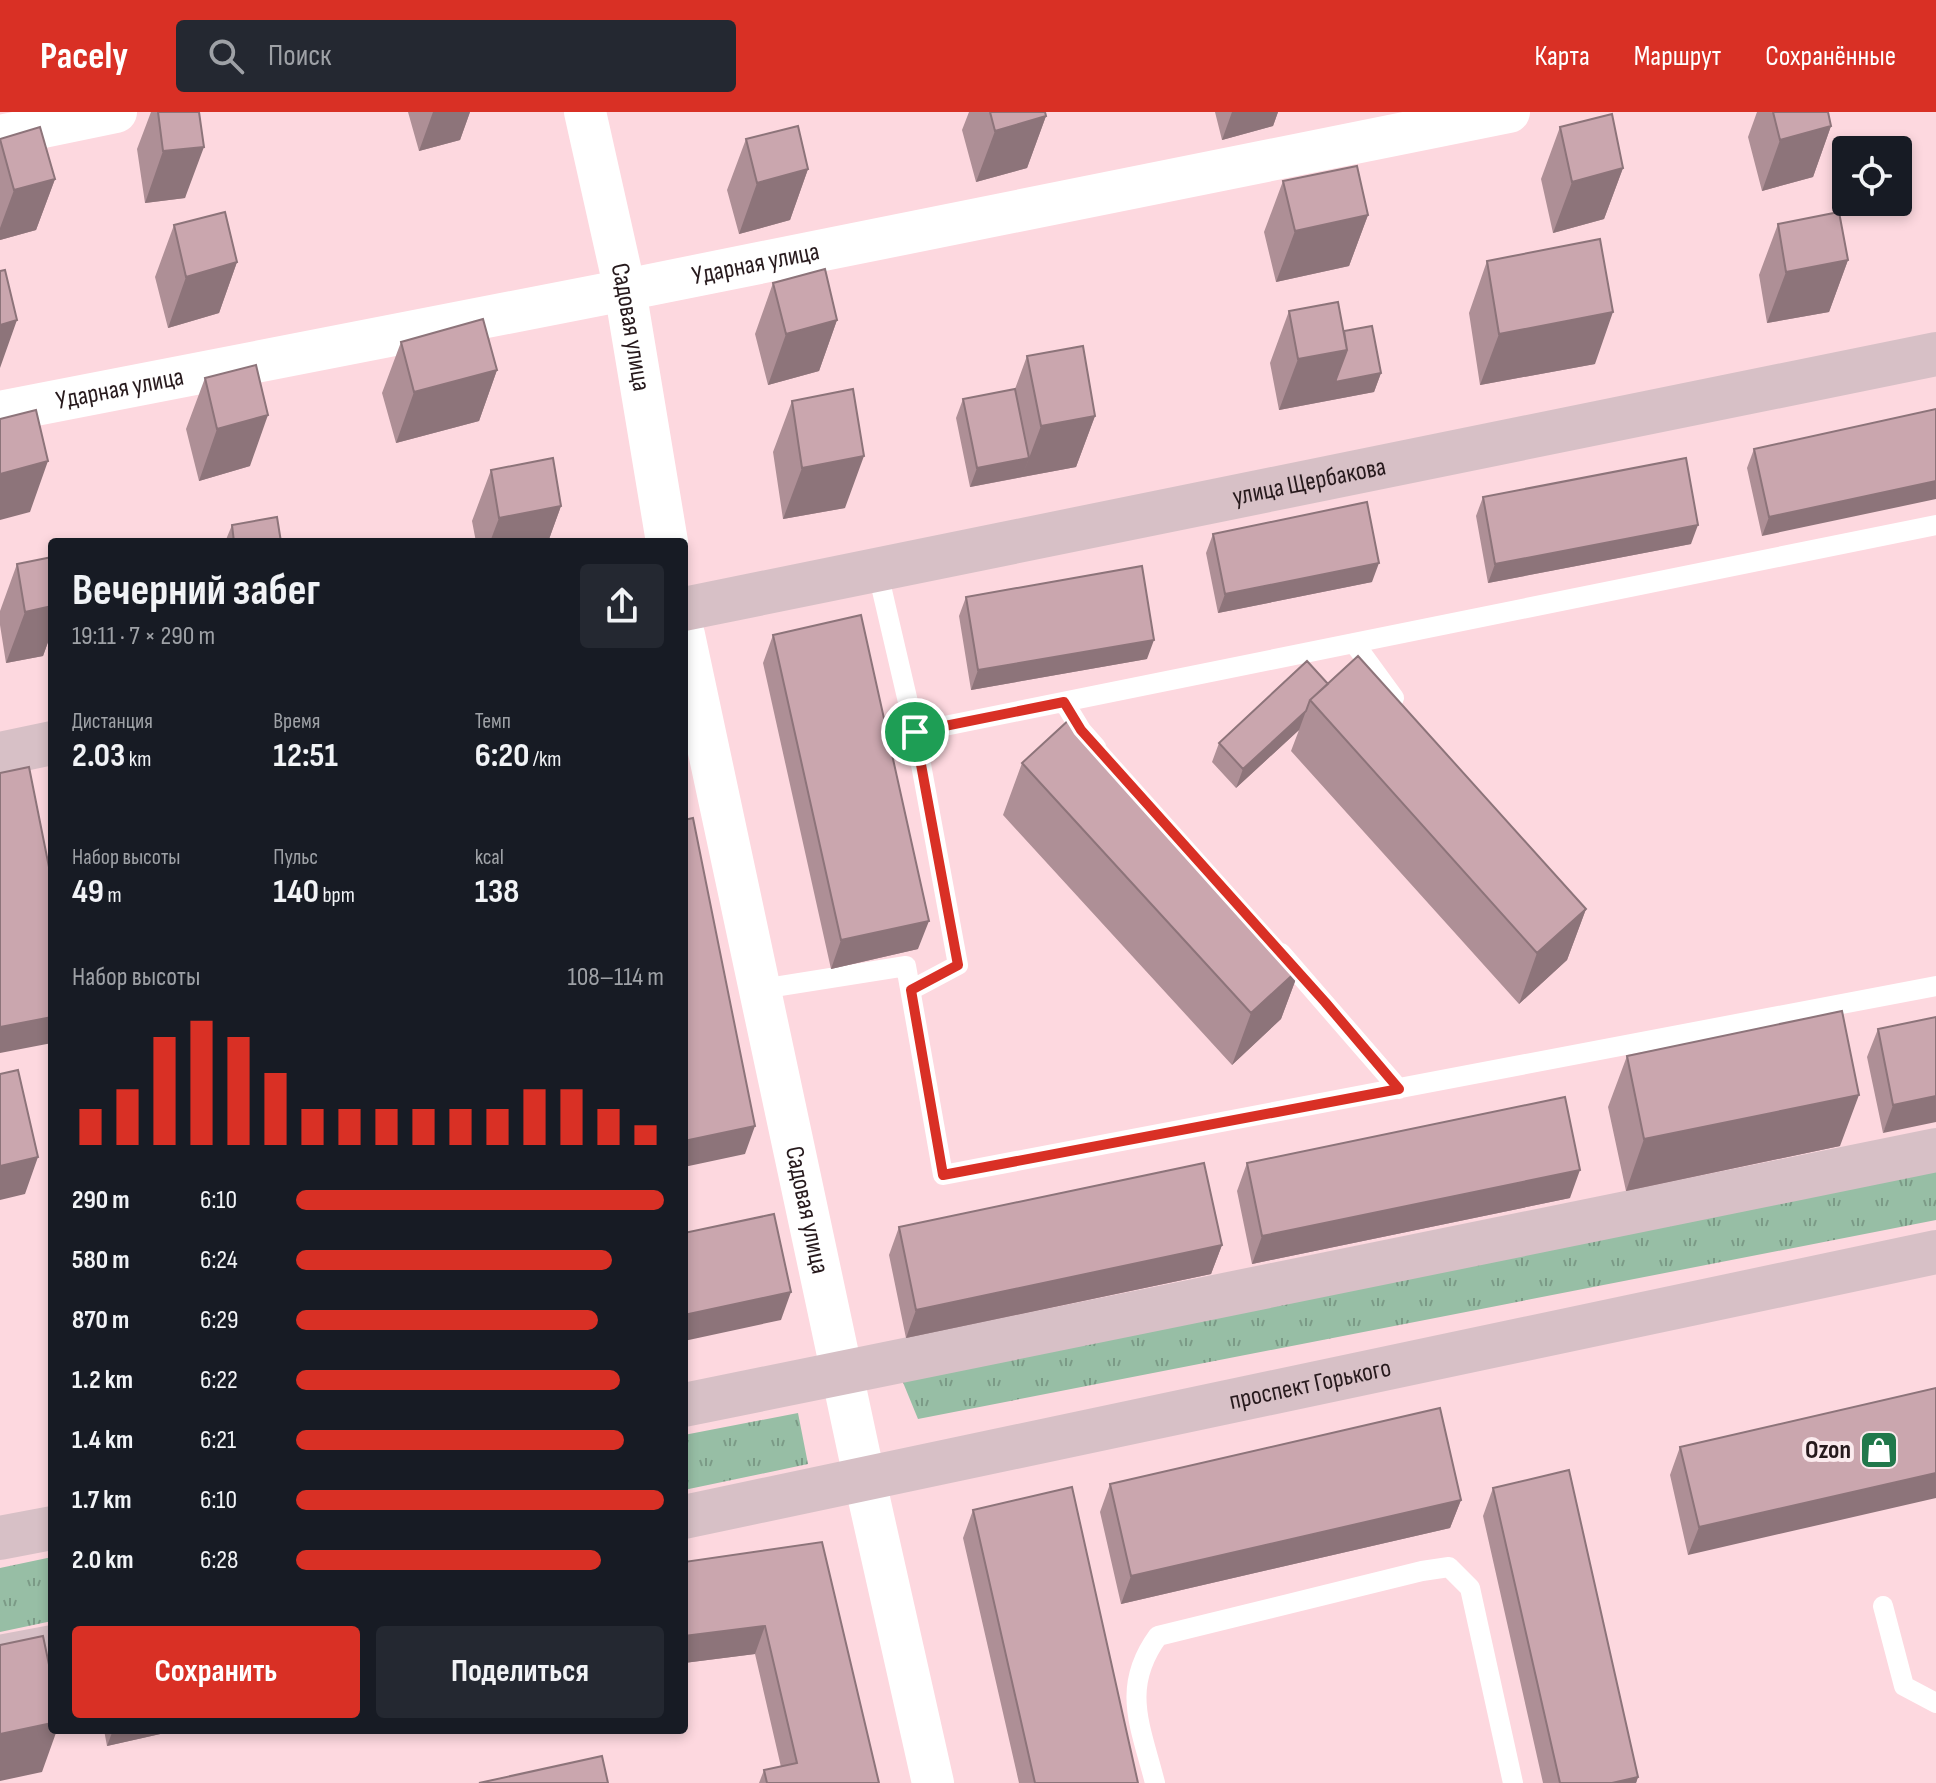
<!DOCTYPE html>
<html lang="ru">
<head>
<meta charset="utf-8">
<style>
	:root { --surface:#171b24; --page:#242831; --text:#f1f3f6; --muted:#9ea1a6; --accent:#d93025 }
	body { margin:0; font-family:"Sofia Sans Condensed",sans-serif; background:var(--page); color:var(--text); height:100vh; display:flex; flex-direction:column; font-size:30px; white-space:nowrap }
	* { box-sizing:border-box; margin:0 }
	p { font-size:26px; color:var(--muted) }
	.icon { flex:none; width:44px; height:44px; fill:none; stroke:currentColor; stroke-width:2; stroke-linecap:round; stroke-linejoin:round }
	.map { position:relative; flex:1; overflow:hidden }
	.drawer { position:absolute; left:48px; top:426px; width:640px; height:1196px; display:flex; flex-direction:column; background:var(--surface); border-radius:8px; box-shadow:0 4px 12px #0003 }
	.drawer>* { flex:none }
	.tools { position:absolute; left:1832px; top:24px; display:grid; gap:16px }
	.tools a { display:grid; place-items:center; width:80px; height:80px; border-radius:8px; background:var(--surface); box-shadow:0 4px 12px #0003; font-size:40px }
	.pin { position:absolute; display:grid; place-items:center; width:68px; height:68px; color:#fff; margin:-34px; border:4px solid #fff; border-radius:50%; box-shadow:0 2px 8px #0007 }
	.round { display:grid; place-items:center; flex:none; width:84px; height:84px; border-radius:8px; background:var(--page) }
	.head { display:flex; align-items:center; justify-content:space-between; height:136px; padding:0 24px }
	h1 { font-size:44px; font-weight:700; line-height:60px }
	.metrics { display:grid; grid-template-columns:repeat(3,1fr); gap:12px; height:136px; padding:8px 24px }
	.metrics div { display:grid; align-content:center }
	.metrics b { font-size:34px; font-weight:700 }
	.metrics small { font-size:22px; font-weight:400 }
	.metrics p { font-size:22px }
	.chart { height:224px; padding:16px 24px }
	.chart p { display:flex; justify-content:space-between }
	.chart svg { width:100%; height:144px; margin-top:8px; stroke:var(--accent); stroke-width:6 }
	.primary-button { display:flex; gap:16px; margin-top:auto; padding:16px 24px }
	.primary-button a { flex:1; height:92px; border-radius:8px; background:var(--accent); color:#fff; font-size:32px; font-weight:700; line-height:92px; text-align:center }
	.primary-button a+a { background:var(--page); color:var(--text) }
	ul { padding:0 24px; list-style:none; font-size:26px }
	li { display:grid; grid-template-columns:128px 96px 1fr; align-items:center; height:60px }
	li i { height:20px; border-radius:10px; background:var(--accent) }
	header { display:flex; align-items:center; gap:48px; box-sizing:border-box; height:112px; padding:0 40px; background:var(--accent); color:#fff }
	header strong { font-size:38px }
	nav { display:flex; gap:44px; margin-inline-start:auto; font-size:28px }
	.search { width:560px; height:72px; background:var(--page); display:flex; align-items:center; gap:20px; box-sizing:border-box; padding:0 28px; border-radius:8px; color:var(--muted); font-size:30px }
	.map>svg:first-child { display:block }
	.grass { fill:url(#grass-tufts) }
	.lines { fill:none; stroke-linecap:round; stroke-linejoin:round }
	.lane { stroke:#fff; stroke-width:20 }
	.street { stroke:#fff; stroke-width:42 }
	.secondary { stroke:#d7c0c6; stroke-width:44 }
	.wall { fill:#ae8f96 }
	.shaded-wall { fill:#8d747a }
	.building { fill:#caa6ae; stroke:#8d747a; stroke-width:2 }
	.route-casing { stroke:#fff; stroke-width:16 }
	.route { stroke:#d93025; stroke-width:10 }
	.labels { text-anchor:middle; dominant-baseline:central; stroke-width:8; stroke-linejoin:round; paint-order:stroke }
	.street-label { font-size:26px; fill:#271a1d; stroke:#fbebee }
	.poi-label { font-size:26px; font-weight:bold; fill:#271a1d; stroke:#fbebee; text-anchor:end }
</style>
</head>
<body>
<header>
<strong>Pacely</strong>
<div class="search"><svg class="icon" aria-label="search" viewBox="0 0 24 24"><circle cx="10" cy="10" r="6"/><path d="M15 15l6 6"/></svg>Поиск</div>
<nav><a>Карта</a><a>Маршрут</a><a>Сохранённые</a></nav>
</header>
<div class="map">
<svg width="1936" height="1671" viewBox="0 0 1936 1671">
	<defs>
		<pattern id="grass-tufts" width="24" height="20" patternUnits="userSpaceOnUse" patternTransform="scale(2)"><rect width="24" height="20" fill="#97bea5"/><path d="M3 7l-1-3M5 7V3M7 7l1-3M15 17l-1-3M17 17v-4M19 17l1-3" fill="none" stroke="#7b9a86"/></pattern>
	</defs>
	<rect width="100%" height="100%" fill="#fdd8df"/>
	<path class="grass" d="M1936 1053V1108L918 1307 902 1268Z
		M798 1301 808 1352 684 1378V1323Z
		M52 1445V1509L0 1520V1456Z"/>
	<g class="lines">
		<path class="lane" d="M877 457 915 620 1936 413
			M1354 531 1394 586
			M1064 590 1081 618 1096 635
			M1281 841 1399 977
			M761 877 906 854 943 1063 1936 874
			M911 878 958 853 915 620
			M1883 1494 1904 1574 1936 1591
			M1155 1671C1141 1615 1120 1576 1158 1524L1422 1459 1449 1455 1470 1476 1513 1671"/>
		<g class="street">
			<path id="s1" d="M585 0 625 178 667 430"/>
			<path d="M0 24 116 0"/>
			<path id="s2" d="M0 300 625 178 1509 0"/>
			<path id="s3" d="M684 523 865 1369 933 1671"/>
		</g>
		<g class="secondary">
			<path id="s4" d="M684 497 1936 242"/>
			<path d="M0 642 52 631"/>
			<path d="M684 1293 1936 1038"/>
			<path id="s5" d="M684 1405 1936 1140"/>
			<path d="M0 1426 52 1416"/>
			<path d="M0 1545 52 1535"/>
		</g>
	</g>
	<path class="wall" d="M151 0H199L185 86 145 91 137 37Z
		M408 0H470L460 28 419 39Z
		M969 0H1045L1046 4 1027 56 976 70 962 18Z
		M1215 0H1278L1273 14 1222 28Z
		M1757 0H1828L1831 14 1813 65 1762 79 1748 25Z
		M1560 15 1623 56 1604 107 1553 121 1541 67Z
		M0 27 55 67 36 118 0 128Z
		M746 27 808 57 790 108 739 122 727 78Z
		M1283 69 1368 103 1349 154 1276 170 1264 120Z
		M1778 112 1848 148 1829 200 1767 211 1759 163Z
		M174 113 237 150 219 201 168 216 155 165Z
		M1487 149 1595 252 1480 273 1469 201Z
		M773 171 837 208 819 259 768 273 755 222Z
		M1289 199 1381 261 1374 280 1279 298 1270 251Z
		M401 230 497 258 479 309 396 331 382 281Z
		M1027 244 1095 304 1076 355 970 375 956 306 963 287 1015 277Z
		M205 266 250 354 199 369 186 317Z
		M792 289 845 396 783 407 773 340Z
		M1936 297 1762 424 1747 356 1754 337Z
		M491 358 561 394 548 430H476L472 409Z
		M1483 385 1691 432 1488 471 1476 404Z
		M232 413 281 430H225Z
		M1213 422 1372 470 1218 501 1206 441Z
		M52 445V519L43 544 6 551 0 513V499L17 452Z
		M966 485 1147 547 971 578 959 504Z
		M773 523 918 837 831 857 763 551Z
		M1328 572 1586 797 1567 848 1519 892 1291 639 1299 618 1236 676 1212 650 1219 631Z
		M1022 651 1300 856 1281 907 1232 953 1003 703Z
		M1936 905 1883 1021 1867 945 1878 917Z
		M1627 944 1840 1034 1626 1079 1608 995Z
		M1247 1051 1570 1086 1252 1152 1237 1079Z
		M899 1115 1222 1133 1211 1162 906 1226 889 1143Z
		M1936 1276 1688 1443 1670 1363 1680 1335Z
		M1110 1372 1461 1388 1450 1416 1121 1492 1100 1400Z
		M1493 1376 1638 1665 1636 1671H1543L1483 1404Z
		M973 1398 1138 1671H1019L963 1426Z
		M822 1430 879 1671H759L764 1658 781 1655 755 1542 684 1551Z
		M104 1618H178L107 1634Z"/>
	<path class="shaded-wall" d="M433 0H470L460 28 419 39Z
		M1232 0H1278L1273 14 1222 28Z
		M1046 4 1027 56 976 70 995 19Z
		M1831 14 1813 65 1762 79 1780 28Z
		M204 35 185 86 145 91 163 39Z
		M1623 56 1604 107 1553 121 1572 70Z
		M808 57 790 108 739 122 757 71Z
		M55 67 36 118 0 128V116L14 78Z
		M1368 103 1349 154 1276 170 1295 119Z
		M1848 148 1829 200 1767 211 1786 160Z
		M237 150 219 201 168 216 186 165Z
		M1613 200 1595 252 1480 273 1499 222Z
		M17 208 0 256V213Z
		M837 208 819 259 768 273 786 222Z
		M1347 238 1381 261 1374 280 1279 298 1298 247Z
		M497 258 479 309 396 331 414 280Z
		M268 303 250 354 199 369 217 317Z
		M1095 304 1076 355 1022 365 1041 314Z
		M864 344 845 396 783 407 802 356Z
		M1029 346 1022 365 970 375 977 356Z
		M48 349 30 400 0 408V362Z
		M1936 369V387L1762 424 1769 405Z
		M561 394 548 430H490L499 406Z
		M1698 413 1691 432 1488 471 1495 452Z
		M1379 451 1372 470 1218 501 1225 482Z
		M52 494V519L43 544 6 551 25 500Z
		M1154 528 1147 547 971 578 978 558Z
		M1306 599 1299 618 1236 676 1243 657Z
		M1586 797 1567 848 1519 892 1537 841Z
		M929 809 918 837 831 857 841 828Z
		M1300 856 1281 907 1232 953 1251 901Z
		M52 905V931L0 941V915Z
		M1859 983 1840 1034 1626 1079 1644 1027Z
		M1936 984V1010L1883 1021 1893 993Z
		M755 1014 745 1042 684 1055V1029Z
		M38 1045 25 1082 0 1088V1054Z
		M1580 1058 1570 1086 1252 1152 1262 1124Z
		M1222 1133 1211 1162 906 1226 916 1198Z
		M791 1180 781 1208 684 1229V1203Z
		M1936 1361V1386L1688 1443 1699 1415Z
		M1461 1388 1450 1416 1121 1492 1131 1464Z
		M765 1514 755 1542 684 1551V1524Z
		M52 1611V1618H57L42 1660 0 1669V1622Z
		M113 1618H178L107 1634Z
		M1638 1665 1636 1671H1612Z"/>
	<path class="building" d="M158 0H199L204 35 163 39Z
		M990 0H1045L1046 4 995 19Z
		M1773 0H1828L1831 14 1780 28Z
		M1612 2 1623 56 1572 70 1560 15Z
		M798 14 808 57 757 71 746 27Z
		M40 15 55 67 14 78 0 27Z
		M1357 54 1368 103 1295 119 1283 69Z
		M225 100 237 150 186 165 174 113Z
		M1839 100 1848 148 1786 160 1778 112Z
		M1600 127 1613 200 1499 222 1487 149Z
		M825 157 837 208 786 222 773 171Z
		M5 158 17 208 0 213V159Z
		M1338 190 1347 238 1298 247 1289 199Z
		M483 207 497 258 414 280 401 230Z
		M1372 214 1381 261 1335 270 1347 238 1344 219Z
		M1083 234 1095 304 1041 314 1027 244Z
		M256 253 268 303 217 317 205 266Z
		M853 277 864 344 802 356 792 289Z
		M1015 277 1029 346 977 356 963 287Z
		M1936 297V369L1769 405 1754 337Z
		M36 298 48 349 0 362V307Z
		M553 346 561 394 499 406 491 358Z
		M1686 346 1698 413 1495 452 1483 385Z
		M1367 390 1379 451 1225 482 1213 422Z
		M277 405 281 430H234L232 413Z
		M52 445V494L25 500 17 452Z
		M1142 454 1154 528 978 558 966 485Z
		M861 503 929 809 841 828 773 523Z
		M1358 544 1586 797 1537 841 1310 588Z
		M1307 549 1328 572 1310 588 1306 599 1243 657 1219 631Z
		M1071 606 1300 856 1251 901 1022 651Z
		M29 655 52 770V905L0 915V661Z
		M693 706 755 1014 684 1029V708Z
		M1842 899 1859 983 1644 1027 1627 944Z
		M1936 905V984L1893 993 1878 917Z
		M18 958 38 1045 0 1054V962Z
		M1565 985 1580 1058 1262 1124 1247 1051Z
		M1204 1051 1222 1133 916 1198 899 1115Z
		M774 1102 791 1180 684 1203V1121Z
		M1936 1276V1361L1699 1415 1680 1335Z
		M1440 1296 1461 1388 1131 1464 1110 1372Z
		M1569 1358 1638 1665 1612 1671H1560L1493 1376Z
		M1072 1375 1138 1671H1035L973 1398Z
		M822 1430 879 1671H767L764 1658 797 1651 765 1514 684 1524V1450Z
		M43 1524 52 1567V1611L0 1622V1533Z
		M602 1644 608 1671H479Z"/>
	<g class="lines">
		<defs>
			<path id="route" d="M1064 590 1081 618 1325 890 1399 977 943 1063 911 878 958 853 915 620Z"/>
		</defs>
		<use href="#route" class="route-casing"/>
		<use href="#route" class="route"/>
	</g>
	<defs>
		<symbol id="shop-square" viewBox="-11 -11 22 22"><rect x="-9" y="-9" width="18" height="18" rx="4" fill="#21784b" stroke="#fbebee"/><path d="M-5-2.5h2.3a2.7 3.5 0 0 1 5.4 0H5L5.5 6h-11ZM-1.5-2.5h3a1.5 2.3 0 0 0-3 0Z" fill="#fff"/></symbol>
	</defs>
	<g fill-rule="evenodd">
		<use href="#shop-square" x="1857" y="1316" width="44" height="44"/>
	</g>
	<g class="labels">
		<g class="street-label">
			<text stroke="none"><textPath href="#s2" startOffset="770">Ударная улица</textPath></text>
			<text stroke="none"><textPath href="#s1" startOffset="220">Садовая улица</textPath></text>
			<text stroke="none"><textPath href="#s2" startOffset="122">Ударная улица</textPath></text>
			<text stroke="none"><textPath href="#s4" startOffset="638">улица Щербакова</textPath></text>
			<text stroke="none"><textPath href="#s3" startOffset="588">Садовая улица</textPath></text>
			<text stroke="none"><textPath href="#s5" startOffset="640">проспект Горького</textPath></text>
		</g>
		<g class="poi-label">
			<text x="1851" y="1338">Ozon</text>
		</g>
	</g>
</svg>
<div class="tools">
<a><svg class="icon" aria-label="locate" viewBox="0 0 24 24"><circle cx="12" cy="12" r="6"/><path d="M12 2v4M12 18v4M2 12h4M18 12h4"/></svg></a>
</div>
<div class="pin" style="left:915px;top:620px;background:#1e9e55"><svg class="icon" aria-label="arrive" viewBox="0 0 24 24"><path d="M6 21V4h12l-3 4 3 4H6"/></svg></div>
<section class="drawer">
<div class="head"><div><h1>Вечерний забег</h1><p>19:11 · 7 × 290 m</p></div><a class="round"><svg class="icon" aria-label="share" viewBox="0 0 24 24"><path d="M12 15V3M7 8l5-5 5 5M5 13v7h14v-7"/></svg></a></div>
<div class="metrics">
<div><p>Дистанция</p><b>2.03<small> km</small></b></div>
<div><p>Время</p><b>12:51</b></div>
<div><p>Темп</p><b>6:20<small> /km</small></b></div>
</div>
<div class="metrics">
<div><p>Набор высоты</p><b>49<small> m</small></b></div>
<div><p>Пульс</p><b>140<small> bpm</small></b></div>
<div><p>kcal</p><b>138</b></div>
</div>
<div class="chart"><p><span>Набор высоты</span>108–114 m</p>
<svg viewBox="0 0 160 44" preserveAspectRatio="none"><path d="M5 44V33M15 44V27M25 44V11M35 44V6M45 44V11M55 44V22M65 44V33M75 44V33M85 44V33M95 44V33M105 44V33M115 44V33M125 44V27M135 44V27M145 44V33M155 44V38"/></svg>
</div>
<ul>
<li><b>290 m</b>6:10<i style="width:100%"></i></li>
<li><b>580 m</b>6:24<i style="width:86%"></i></li>
<li><b>870 m</b>6:29<i style="width:82%"></i></li>
<li><b>1.2 km</b>6:22<i style="width:88%"></i></li>
<li><b>1.4 km</b>6:21<i style="width:89%"></i></li>
<li><b>1.7 km</b>6:10<i style="width:100%"></i></li>
<li><b>2.0 km</b>6:28<i style="width:83%"></i></li>
</ul>
<div class="primary-button"><a>Сохранить</a><a>Поделиться</a></div>
</section>
</div>
</body>
</html>
